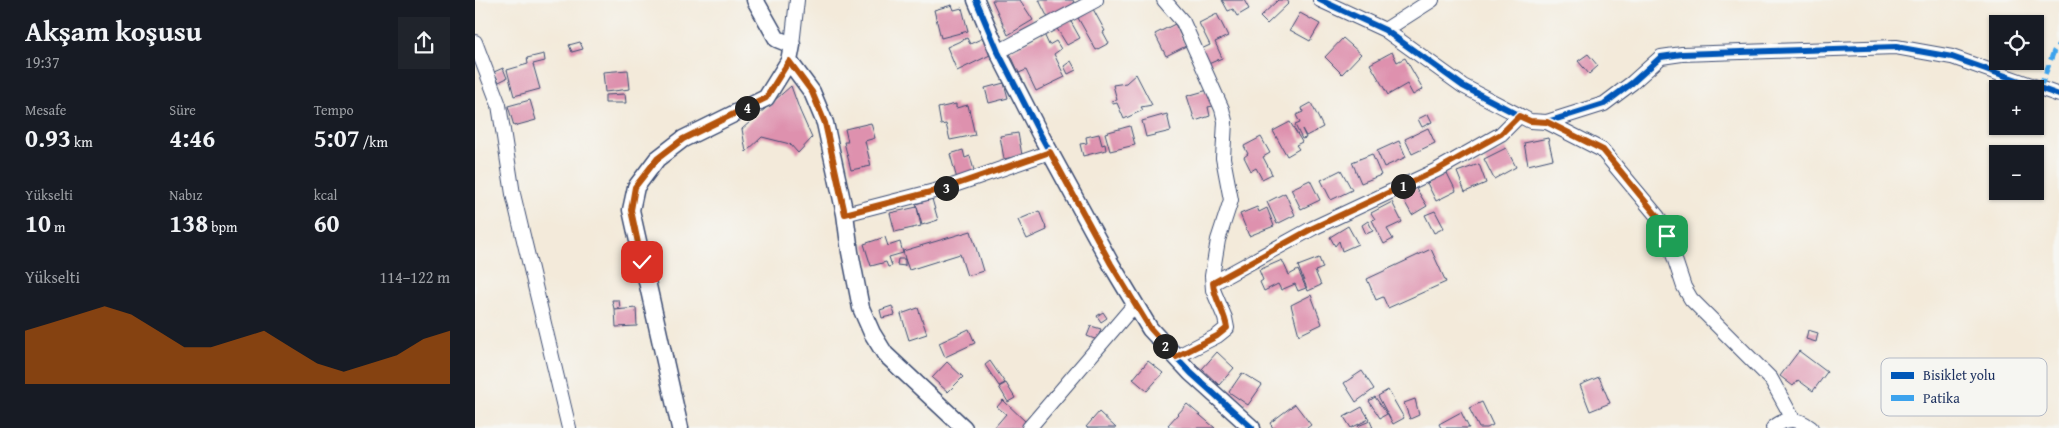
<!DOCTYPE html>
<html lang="tr">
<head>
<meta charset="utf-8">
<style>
	:root { --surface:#171b24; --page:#20242c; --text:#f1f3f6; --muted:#9ea1a6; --accent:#b45309 }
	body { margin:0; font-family:"Gentium Book Plus",serif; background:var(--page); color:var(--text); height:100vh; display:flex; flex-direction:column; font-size:19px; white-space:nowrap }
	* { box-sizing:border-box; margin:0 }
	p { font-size:16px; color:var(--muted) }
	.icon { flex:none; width:28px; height:28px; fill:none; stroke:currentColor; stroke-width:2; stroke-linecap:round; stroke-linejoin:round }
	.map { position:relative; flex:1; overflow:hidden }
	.details { display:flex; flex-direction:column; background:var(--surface); width:475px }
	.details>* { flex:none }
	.controls { position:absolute; left:1514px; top:15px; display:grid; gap:10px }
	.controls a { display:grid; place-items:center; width:55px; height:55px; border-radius:0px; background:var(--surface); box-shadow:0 1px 4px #0004; font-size:25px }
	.pin { position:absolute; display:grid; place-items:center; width:42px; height:42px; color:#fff; margin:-21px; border-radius:10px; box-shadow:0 2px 8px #0006 }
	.km { position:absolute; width:25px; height:25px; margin:-12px; border-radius:50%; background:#222; color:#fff; font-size:14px; line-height:25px; text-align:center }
	.round { display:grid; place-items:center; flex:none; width:52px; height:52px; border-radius:0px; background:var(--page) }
	.headline { display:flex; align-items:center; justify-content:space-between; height:85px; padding:0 25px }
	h1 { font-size:28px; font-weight:600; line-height:38px }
	.figures { display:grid; grid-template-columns:repeat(3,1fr); gap:8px; height:85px; padding:5px 25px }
	.figures div { display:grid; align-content:center }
	.figures b { font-size:25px; font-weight:600 }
	.figures small { font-size:14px; font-weight:400 }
	.figures p { font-size:14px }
	.chart { height:140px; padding:10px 25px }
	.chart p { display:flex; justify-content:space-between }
	.chart svg { width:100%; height:90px; margin-top:5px; fill:var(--accent); opacity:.7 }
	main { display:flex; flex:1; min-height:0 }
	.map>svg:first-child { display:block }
	.building { fill:#de91ae }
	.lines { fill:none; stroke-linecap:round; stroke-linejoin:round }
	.minor-casing { stroke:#3b4b71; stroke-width:16 }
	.tertiary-casing { stroke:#3b4b71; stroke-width:19 }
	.minor { stroke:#fff; stroke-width:14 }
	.tertiary { stroke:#fff; stroke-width:16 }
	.quiet { stroke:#3da3ed; stroke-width:5; stroke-dasharray:10 5; stroke-linecap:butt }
	.cycleway-casing { stroke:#f6f6f2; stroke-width:9 }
	.cycleway { stroke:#0057b8; stroke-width:6 }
	.route-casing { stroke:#fff; stroke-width:10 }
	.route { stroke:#b45309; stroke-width:6 }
	.key { fill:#f6f6f2; stroke:#b4bac6; stroke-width:1 }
	.key-label { font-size:14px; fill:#1b2f5e }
</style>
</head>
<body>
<main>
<section class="details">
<div class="headline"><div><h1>Akşam koşusu</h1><p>19:37</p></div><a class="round"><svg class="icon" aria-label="share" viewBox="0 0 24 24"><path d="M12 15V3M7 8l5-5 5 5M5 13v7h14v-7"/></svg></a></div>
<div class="figures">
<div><p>Mesafe</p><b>0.93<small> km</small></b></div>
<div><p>Süre</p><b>4:46</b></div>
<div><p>Tempo</p><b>5:07<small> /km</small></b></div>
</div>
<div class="figures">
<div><p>Yükselti</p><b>10<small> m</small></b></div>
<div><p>Nabız</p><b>138<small> bpm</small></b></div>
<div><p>kcal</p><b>60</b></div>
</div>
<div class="chart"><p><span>Yükselti</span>114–122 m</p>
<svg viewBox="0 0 160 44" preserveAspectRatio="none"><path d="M0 44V18L10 14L20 10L30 6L40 10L50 18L60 26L70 26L80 22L90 18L100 26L110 34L120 38L130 34L140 30L150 22L160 18V44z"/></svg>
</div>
</section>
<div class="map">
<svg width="1584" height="428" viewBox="0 0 1584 428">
	<rect width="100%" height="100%" fill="#f6f6f2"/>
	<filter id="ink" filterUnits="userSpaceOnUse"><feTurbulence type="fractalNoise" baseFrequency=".02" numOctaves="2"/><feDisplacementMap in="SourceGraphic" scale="10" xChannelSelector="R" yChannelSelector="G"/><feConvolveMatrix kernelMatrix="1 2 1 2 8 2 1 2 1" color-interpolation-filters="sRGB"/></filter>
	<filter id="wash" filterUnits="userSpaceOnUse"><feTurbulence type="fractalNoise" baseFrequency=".0096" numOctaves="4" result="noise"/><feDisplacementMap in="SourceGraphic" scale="20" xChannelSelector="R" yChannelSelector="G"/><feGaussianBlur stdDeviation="1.12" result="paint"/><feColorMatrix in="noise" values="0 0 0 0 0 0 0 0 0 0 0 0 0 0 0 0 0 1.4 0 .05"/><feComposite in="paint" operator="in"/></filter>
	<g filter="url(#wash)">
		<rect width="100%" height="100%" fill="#f3eada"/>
		<g id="blocks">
			<path class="building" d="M517 0H545L558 20 533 35Z
				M564 0H598L601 7 574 20Z
				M747 0H769L774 9 762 16 758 9 753 11Z
				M803 0H812L814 3 792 24 785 17Z
				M477 5 479 10 487 8 493 31 466 38 459 10Z
				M618 9 630 31 628 32 634 43 621 50 603 18Z
				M825 13 845 24 835 41 815 30Z
				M742 14 753 36 740 42 747 58 729 66 722 51 735 45 724 23Z
				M595 20 605 38 592 45 581 27Z
				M700 24 711 46 691 56 680 34Z
				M569 34 574 45 581 41 586 49 579 54 590 77 561 91 551 70 544 73 534 51Z
				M492 38 495 44 508 38 515 55 482 71 472 47Z
				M868 38 886 54 867 74 850 57Z
				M105 42 108 49 97 52 94 45Z
				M917 52 922 62 930 58 948 89 938 95 932 84 913 95 895 64Z
				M69 54 70 61 58 64 65 89 39 96 32 70 53 64 52 58Z
				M1113 54 1123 66 1114 74 1103 61Z
				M596 61 601 70 593 74 589 66Z
				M28 68 32 78 24 82 19 72Z
				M153 70 155 89 130 92 128 72Z
				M661 74 677 105 666 107 668 110 649 119 642 103 638 104 636 101 642 100 638 85 651 83Z
				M529 83 533 98 514 103 510 88Z
				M316 86 325 111 337 138 323 153 315 144 287 137 271 152 267 129Z
				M733 90 738 106 733 107 735 116 720 121 712 96Z
				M150 94 151 103H130V95Z
				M55 100 61 120 39 126 33 106Z
				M836 103 848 127 831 136 827 129 831 138 827 139 820 125 825 123 821 115 828 112 827 108Z
				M481 104V108L493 105 500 135 475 140 471 124 466 125 463 108Z
				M692 114 696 131 671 137 667 121Z
				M953 114 957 122 947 127 943 119Z
				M815 122 827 142 821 145 824 149 812 156 798 131Z
				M396 123 400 138 390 141 396 166 376 170 369 142H373L370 129Z
				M655 126 660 145 635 151 630 133Z
				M953 128 960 143 937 154 930 139Z
				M543 133 547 155 529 159 525 136Z
				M624 134 627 145 630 144 631 150 608 156 605 144 612 143 611 137Z
				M786 137 795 153 788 157 797 174 787 179 781 168 776 171 769 157 773 154 769 146Z
				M1073 138 1078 159 1053 165 1049 143Z
				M924 141 931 157 909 167 902 151Z
				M1031 148 1041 167 1019 179 1009 159Z
				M488 150 490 158 495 156 500 174 482 179 475 154Z
				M897 154 906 175 886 183 877 162Z
				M1004 164 1011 183 990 192 982 172Z
				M866 170 877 190 856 200 846 180Z
				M972 173 981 191 961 201 952 183Z
				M835 180 845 200 826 209 816 189Z
				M941 188 952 206 937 215 927 197Z
				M810 193 820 215 802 224 792 202Z
				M457 199 463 220 447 225 441 204Z
				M917 202 927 222 912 229 918 239 909 244 897 220 900 219 896 213Z
				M442 207 446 226 420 232 415 213Z
				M782 207 784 212 792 208 799 226 774 236 765 214Z
				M564 211 572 230 552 239 543 220Z
				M960 211 969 228 959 233 950 215Z
				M893 221 898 231 891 234 887 225Z
				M873 226 883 244 867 251 864 241 860 246 855 237Z
				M496 231 508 271 492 276 485 254 434 270 430 259V266L422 265 423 259H430L428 251Z
				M410 237 413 246 425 242 428 253 414 257 417 266 413 267 411 262 396 266 389 244Z
				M956 249 971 282 913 308 908 297 901 300 892 279Z
				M844 258 848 268 840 271 846 285 833 291 823 266Z
				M807 260 814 275 823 270 831 288 823 291 820 284 806 290 803 284 789 291 785 282 788 280 784 270Z
				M836 295 847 324 824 335 816 305Z
				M137 300H144L145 308 139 309Z
				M417 306 420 315 407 318 405 310Z
				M161 308 162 326 141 327 140 310Z
				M443 308 452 334 434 340 426 314Z
				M628 312 632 318 626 322 622 316Z
				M616 326 626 329 622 340 612 336Z
				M494 329 500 343 470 357 464 343Z
				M1333 330 1343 333 1341 342 1331 339Z
				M1324 351 1352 372 1338 391 1323 380 1318 386 1305 376Z
				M742 352 759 368 744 385 727 369Z
				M515 361 530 383 524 386 510 365Z
				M673 361 688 373 672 391 658 379Z
				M472 362 488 377 473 392 457 378Z
				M887 371 899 389 881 402 869 383Z
				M767 373 787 385 773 405 754 392Z
				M1124 377 1135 403 1115 411 1105 385Z
				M531 383 540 398 533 402 524 387Z
				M913 390 929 418 918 424 903 396Z
				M900 397 912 414 905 418 894 401Z
				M940 399 944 415 935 419 929 403Z
				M528 400 552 423 549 428H519L531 414 522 407Z
				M1007 402 1018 425 1012 428H1004L994 408Z
				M712 404 740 428H697L693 425Z
				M820 404 836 425 832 428H798L795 423Z
				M887 407 894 419 876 428 869 417Z
				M624 412 641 428H613L611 427Z
				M986 412 994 428H966L964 424Z
				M895 421 898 428H884L883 426Z"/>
		</g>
	</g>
	<g filter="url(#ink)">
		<use href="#blocks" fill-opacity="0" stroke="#3b4b71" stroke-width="1"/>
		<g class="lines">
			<defs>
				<path id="minor" d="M689 0 708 22 747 109 750 121 748 158 756 200 743 240 737 276 738 290 750 318 752 328 742 336 701 357
					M845 0 910 30 988 86 1055 121 1072 122 1129 104 1157 83 1186 57 1207 54 1421 47 1477 57 1584 95
					M910 30 957 0
					M0 42 24 105 38 194 94 428
					M317 45 322 0
					M523 52 621 0
					M1072 122 1127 150 1183 217 1192 236 1209 287 1216 299 1296 379 1318 419
					M370 214 471 188 575 152
					M738 283 838 228 962 170 1026 134 1044 116
					M554 428 660 304
					M1298 428C1311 417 1323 418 1336 428"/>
				<path id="tertiary" d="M501 0 523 52 565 134 636 264 675 329 716 373 777 428
					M314 61 337 92 350 123 370 214 375 252 386 308 397 333 410 354 489 428
					M205 428 156 210 161 187 182 159 208 139 291 98 314 61 317 45 302 39 280 0"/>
			</defs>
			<use href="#minor" class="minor-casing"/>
			<use href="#tertiary" class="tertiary-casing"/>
			<use href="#minor" class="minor"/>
			<use href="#tertiary" class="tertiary"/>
			<path class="quiet" d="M1565 88 1579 51 1584 44"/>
			<defs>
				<path id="cycleway" d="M501 0 523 52 565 134 636 264 675 329 716 373 777 428
					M845 0 910 30 988 86 1055 121 1072 122 1129 104 1157 83 1186 57 1207 54 1421 47 1477 57 1584 95"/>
			</defs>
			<use href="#cycleway" class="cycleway-casing"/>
			<use href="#cycleway" class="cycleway"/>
		</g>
	</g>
	<g class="lines" filter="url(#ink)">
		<defs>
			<path id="route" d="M167 262 156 210 160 187 182 159 208 139 291 98 314 61 337 92 350 123 370 214 471 188 575 152 636 264 675 328 701 357 742 336 752 328C750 312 739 299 738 283L838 228 962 170 1026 134 1044 116 1055 121 1072 122 1128 150 1183 217 1192 236"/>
		</defs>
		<use href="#route" class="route-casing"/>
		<use href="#route" class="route"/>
	</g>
	<rect x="1406" y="358" width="166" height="58" rx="8" class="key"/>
	<rect x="1416" y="372" width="23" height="7" fill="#0057b8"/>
	<rect x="1416" y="395" width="23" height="6" fill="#3da3ed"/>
	<g class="key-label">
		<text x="1448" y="380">Bisiklet yolu</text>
		<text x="1448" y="403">Patika</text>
	</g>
</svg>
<div class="controls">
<a><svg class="icon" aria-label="locate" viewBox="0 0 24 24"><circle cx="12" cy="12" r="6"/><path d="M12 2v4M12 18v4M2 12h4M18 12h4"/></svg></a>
<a>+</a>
<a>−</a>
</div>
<div class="pin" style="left:1192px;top:236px;background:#1e9e55"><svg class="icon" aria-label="arrive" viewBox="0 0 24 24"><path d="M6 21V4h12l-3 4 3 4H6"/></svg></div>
<div class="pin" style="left:167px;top:262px;background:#d93025"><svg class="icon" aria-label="check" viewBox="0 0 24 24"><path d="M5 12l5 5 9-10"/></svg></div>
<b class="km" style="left:928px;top:186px">1</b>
<b class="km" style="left:690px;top:346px">2</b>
<b class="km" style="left:471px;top:188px">3</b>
<b class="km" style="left:272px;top:108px">4</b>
</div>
</main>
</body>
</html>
